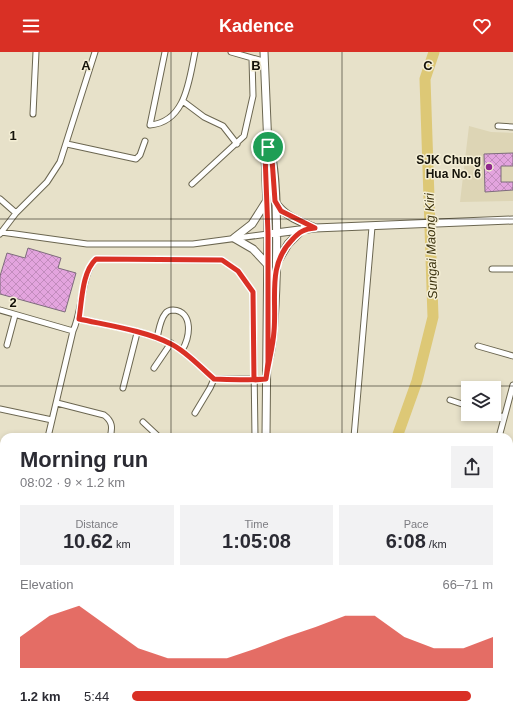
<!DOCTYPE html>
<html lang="en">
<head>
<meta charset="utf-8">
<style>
	:root { --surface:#fff; --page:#f2f2f3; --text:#2b2b33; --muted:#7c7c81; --accent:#d93025 }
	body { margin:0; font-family:Helvetica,sans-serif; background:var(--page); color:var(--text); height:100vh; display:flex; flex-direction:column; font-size:15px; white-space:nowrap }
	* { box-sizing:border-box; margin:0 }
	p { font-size:13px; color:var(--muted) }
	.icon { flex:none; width:22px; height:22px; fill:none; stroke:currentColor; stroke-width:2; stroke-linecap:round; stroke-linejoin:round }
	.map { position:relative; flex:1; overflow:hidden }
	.details { position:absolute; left:0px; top:381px; width:513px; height:286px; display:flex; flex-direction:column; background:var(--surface); border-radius:12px 12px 0 0; box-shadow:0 2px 6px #0003 }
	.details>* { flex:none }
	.fabs { position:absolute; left:461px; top:329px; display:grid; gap:8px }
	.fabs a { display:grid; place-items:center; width:40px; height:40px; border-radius:0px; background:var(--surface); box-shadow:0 2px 6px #0003; font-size:20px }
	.pin { position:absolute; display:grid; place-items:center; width:34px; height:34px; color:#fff; margin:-17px; border:2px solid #fff; border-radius:50%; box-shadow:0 1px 4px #0007 }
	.round { display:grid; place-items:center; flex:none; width:42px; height:42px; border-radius:0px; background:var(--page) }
	.headline { display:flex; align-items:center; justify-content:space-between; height:68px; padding:0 20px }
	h1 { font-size:22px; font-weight:700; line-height:30px }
	.metrics { display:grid; grid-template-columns:repeat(3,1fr); gap:6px; height:68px; padding:4px 20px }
	.metrics div { display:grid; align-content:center; border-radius:0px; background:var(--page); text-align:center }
	.metrics b { font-size:20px; font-weight:700 }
	.metrics small { font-size:11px; font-weight:400 }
	.metrics p { font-size:11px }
	.chart { height:112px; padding:8px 20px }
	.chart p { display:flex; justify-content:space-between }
	.chart svg { width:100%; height:72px; margin-top:4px; fill:var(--accent); opacity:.7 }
	ul { padding:0 20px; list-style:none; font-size:13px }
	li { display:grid; grid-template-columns:64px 48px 1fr; align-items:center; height:30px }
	li i { height:10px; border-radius:5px; background:var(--accent) }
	header { display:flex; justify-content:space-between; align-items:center; height:52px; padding:0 20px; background:var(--accent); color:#fff; font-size:18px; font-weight:700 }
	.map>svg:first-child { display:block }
	.built { fill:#ddd5b5 }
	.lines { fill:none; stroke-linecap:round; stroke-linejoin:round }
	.river { stroke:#ddc876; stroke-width:11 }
	.building { fill:url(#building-cross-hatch); stroke:#7e6c7c }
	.minor-casing { stroke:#6b6650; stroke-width:7 }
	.secondary-casing { stroke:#6b6650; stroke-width:9 }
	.minor { stroke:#fff; stroke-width:5 }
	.secondary { stroke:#fff; stroke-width:7 }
	.route-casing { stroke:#fff; stroke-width:8 }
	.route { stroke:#d93025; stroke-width:5 }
	.grid { fill:none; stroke:#15130a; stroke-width:1; stroke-opacity:0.55 }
	.poi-dot { fill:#90278c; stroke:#f4eed5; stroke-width:1.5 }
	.labels { text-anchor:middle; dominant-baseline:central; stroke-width:3; stroke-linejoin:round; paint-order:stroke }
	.poi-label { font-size:12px; font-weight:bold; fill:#15130a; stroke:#f4eed5; text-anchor:end }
	.water-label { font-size:13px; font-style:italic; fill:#3d3410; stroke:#f4eed5 }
	.grid-label { font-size:13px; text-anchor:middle; font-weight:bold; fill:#15130a; stroke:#f4eed5; stroke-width:3; stroke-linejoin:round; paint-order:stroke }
</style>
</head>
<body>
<header><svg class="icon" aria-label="menu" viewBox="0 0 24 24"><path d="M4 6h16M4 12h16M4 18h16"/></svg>Kadence<svg class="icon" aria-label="heart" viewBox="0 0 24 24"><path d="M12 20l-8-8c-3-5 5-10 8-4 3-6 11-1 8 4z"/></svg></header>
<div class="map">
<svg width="513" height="667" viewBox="0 0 513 667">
	<defs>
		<pattern id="building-cross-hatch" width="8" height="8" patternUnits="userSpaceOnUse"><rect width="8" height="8" fill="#e3a4de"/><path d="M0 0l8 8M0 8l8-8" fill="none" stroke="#c28cbd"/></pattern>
	</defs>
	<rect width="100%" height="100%" fill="#e7e1c9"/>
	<path class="built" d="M469 74 491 80 513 81V149L460 150Z"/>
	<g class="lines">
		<path class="river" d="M397 385 417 329 433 265 425 27 434 0"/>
	</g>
	<path class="building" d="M513 101V114H501V130H513V138L485 140 484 102Z
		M28 196 61 206 58 216 76 221 65 260 0 242V224L7 201 25 206Z"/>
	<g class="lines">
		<defs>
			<path id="minor" d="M165 0 150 73C186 70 189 28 195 0
				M231 0 263 9
				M184 50 204 65 223 74 237 92
				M33 62 36 0
				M498 74 513 75
				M67 92 136 107 140 103 145 89
				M192 132 244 84 253 44 252 7
				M0 147 16 161
				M1 180 87 192H193L268 182
				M0 182 16 161 47 130 60 110 95 0
				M492 217H513
				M0 258 73 279
				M79 267C106 273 147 279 171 292 187 300 200 315 214 327H266
				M157 286C159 278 160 268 165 262 167 259 170 258 173 258 194 259 190 287 182 298
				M7 293 15 263
				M478 294 513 304
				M154 316 171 291
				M123 336 137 281
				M450 348 468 354
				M57 351 104 363C112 369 113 375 110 385
				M0 357 52 368
				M195 361 210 336 214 327
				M494 362 504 365
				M143 370 159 385
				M48 385 73 279C83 258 81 222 96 207L222 208 238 219 253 240 255 385
				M354 385 372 175
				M499 385 513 333
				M0 422 4 423
				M509 448 513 449
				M0 493 4 494
				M0 514 4 531
				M509 646H513
				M107 663 112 667
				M239 663 243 667
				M414 663 415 667
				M124 667 126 663
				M210 667 217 663
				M380 667 388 663"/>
			<path id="secondary" d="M264 0 268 95 265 102 268 182 266 385
				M268 95C281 109 278 289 268 309
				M266 150 252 172 234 186 253 197 267 212
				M276 151C285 164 299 169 313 175
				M268 182 315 176 513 168
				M278 209 288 192 303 177
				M328 663 330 667"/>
		</defs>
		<use href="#minor" class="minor-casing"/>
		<use href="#secondary" class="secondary-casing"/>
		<use href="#minor" class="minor"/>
		<use href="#secondary" class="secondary"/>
	</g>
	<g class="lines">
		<defs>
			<path id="route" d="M268 95 265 102 268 182V310L266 327C249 328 231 328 214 327 200 315 187 300 171 292 147 279 106 273 79 267 82 248 82 220 96 207L222 208 238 219 253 240 254 328 266 327C268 311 273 296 274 279 277 247 267 213 292 188 299 180 304 177 315 176L281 159 275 149 272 107 271 98 268 95"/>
		</defs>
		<use href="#route" class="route-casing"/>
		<use href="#route" class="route"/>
	</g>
	<path class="grid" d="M171 0V385M342 0V385M0 167H513M0 334H513M0 500H4M509 500H513M171 663V667M342 663V667"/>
	<circle class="poi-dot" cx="489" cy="115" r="4"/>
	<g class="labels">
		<g class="poi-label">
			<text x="481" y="108">SJK Chung<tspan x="481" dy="14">Hua No. 6</tspan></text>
		</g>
		<g class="water-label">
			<text transform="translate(431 194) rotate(-92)">Sungai Maong Kiri</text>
		</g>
	</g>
	<g class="grid-label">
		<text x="86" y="18">A</text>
		<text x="256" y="18">B</text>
		<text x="428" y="18">C</text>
		<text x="13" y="88">1</text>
		<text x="13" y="255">2</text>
	</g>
</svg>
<div class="fabs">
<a><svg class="icon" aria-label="layers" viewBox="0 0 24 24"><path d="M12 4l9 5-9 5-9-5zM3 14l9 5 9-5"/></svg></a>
</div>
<div class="pin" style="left:268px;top:95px;background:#1e9e55"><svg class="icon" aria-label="arrive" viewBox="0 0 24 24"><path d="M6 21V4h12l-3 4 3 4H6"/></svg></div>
<section class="details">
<div class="headline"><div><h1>Morning run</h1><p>08:02 · 9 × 1.2 km</p></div><a class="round"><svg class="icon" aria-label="share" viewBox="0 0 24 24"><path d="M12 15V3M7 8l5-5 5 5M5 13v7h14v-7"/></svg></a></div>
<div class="metrics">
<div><p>Distance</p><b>10.62<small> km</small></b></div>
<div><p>Time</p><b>1:05:08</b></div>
<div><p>Pace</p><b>6:08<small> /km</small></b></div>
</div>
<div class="chart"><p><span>Elevation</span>66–71 m</p>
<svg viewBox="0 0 160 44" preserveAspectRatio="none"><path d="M0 44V25L10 12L20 6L30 19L40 32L50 38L60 38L70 38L80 32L90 25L100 19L110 12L120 12L130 25L140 32L150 32L160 25V44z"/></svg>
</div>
<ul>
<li><b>1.2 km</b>5:44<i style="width:94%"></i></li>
</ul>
</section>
</div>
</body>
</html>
